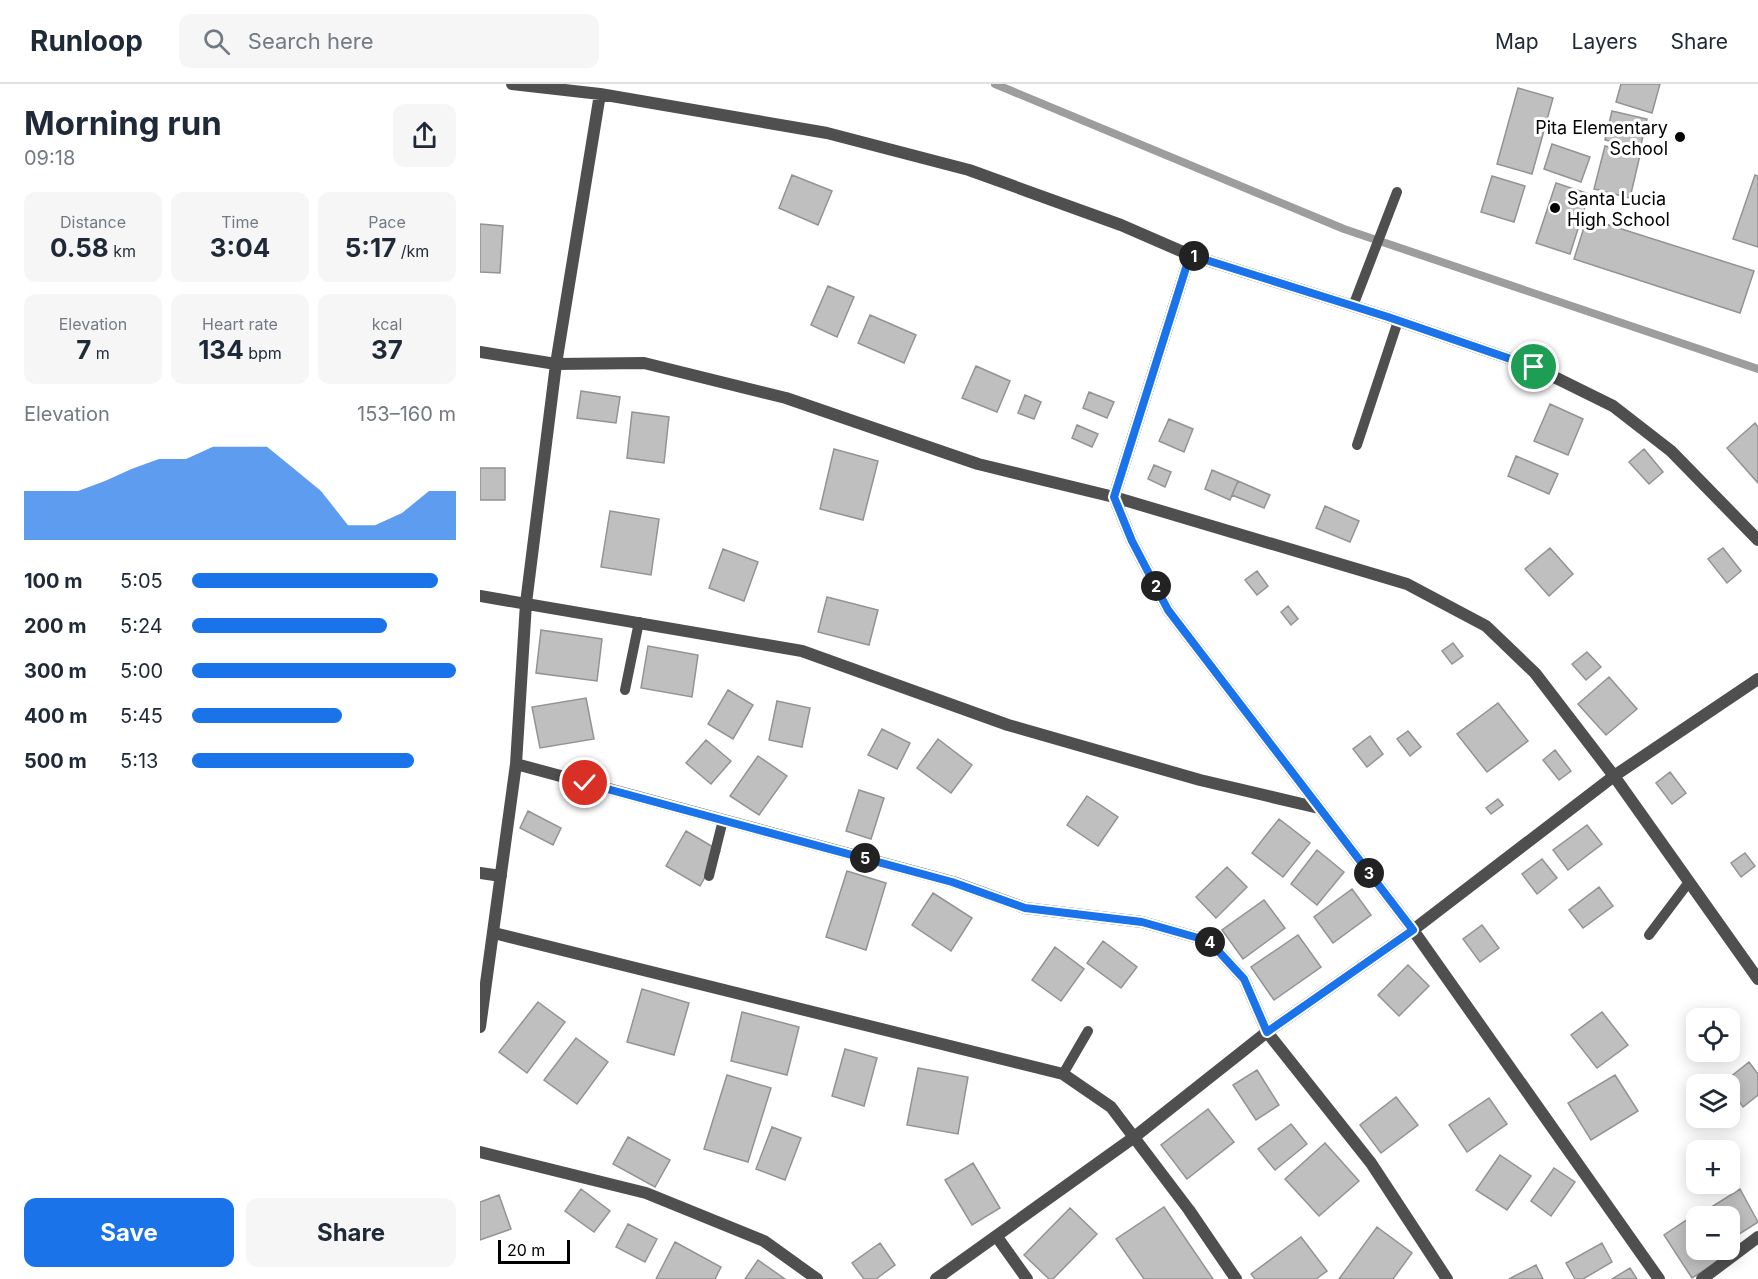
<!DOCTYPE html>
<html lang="en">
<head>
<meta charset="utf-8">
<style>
	:root { --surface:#fff; --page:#f6f6f7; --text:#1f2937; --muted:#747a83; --line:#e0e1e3; --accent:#1a73e8 }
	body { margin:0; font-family:Inter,sans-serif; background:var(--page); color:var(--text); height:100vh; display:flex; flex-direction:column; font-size:22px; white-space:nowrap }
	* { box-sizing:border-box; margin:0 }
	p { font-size:20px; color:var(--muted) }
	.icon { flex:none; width:33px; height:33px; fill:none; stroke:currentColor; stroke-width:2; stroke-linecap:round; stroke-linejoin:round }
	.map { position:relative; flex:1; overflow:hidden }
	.sheet { display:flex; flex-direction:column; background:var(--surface); width:480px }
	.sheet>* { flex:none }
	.controls { position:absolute; left:1206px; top:924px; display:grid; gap:12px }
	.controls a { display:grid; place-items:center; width:54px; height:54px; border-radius:12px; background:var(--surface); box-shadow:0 3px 15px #0003; font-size:30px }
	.scale { position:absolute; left:18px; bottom:15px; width:72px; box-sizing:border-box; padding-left:6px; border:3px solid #000; border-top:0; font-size:16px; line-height:21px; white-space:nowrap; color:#000; -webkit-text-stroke:4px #fff; paint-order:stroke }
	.pin { position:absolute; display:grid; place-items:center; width:51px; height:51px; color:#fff; margin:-26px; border:3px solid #fff; border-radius:50%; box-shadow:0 2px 6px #0007 }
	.km { position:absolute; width:30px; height:30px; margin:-15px; border-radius:50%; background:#222; color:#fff; font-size:16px; line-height:30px; text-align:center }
	.round { display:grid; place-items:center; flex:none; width:63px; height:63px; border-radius:12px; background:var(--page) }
	.headline { display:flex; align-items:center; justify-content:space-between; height:102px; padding:0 24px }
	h1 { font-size:33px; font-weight:700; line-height:45px }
	.stats { display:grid; grid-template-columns:repeat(3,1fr); gap:9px; height:102px; padding:6px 24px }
	.stats div { display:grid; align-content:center; border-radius:12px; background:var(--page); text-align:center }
	.stats b { font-size:26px; font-weight:700 }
	.stats small { font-size:16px; font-weight:400 }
	.stats p { font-size:16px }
	.chart { height:168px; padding:12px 24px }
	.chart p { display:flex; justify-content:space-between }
	.chart svg { width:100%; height:108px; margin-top:6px; fill:var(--accent); opacity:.7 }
	.action { display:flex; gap:12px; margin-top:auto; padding:12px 24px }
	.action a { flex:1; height:69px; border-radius:12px; background:var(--accent); color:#fff; font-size:24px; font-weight:700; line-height:69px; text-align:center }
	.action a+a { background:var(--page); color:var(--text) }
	ul { padding:0 24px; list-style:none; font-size:20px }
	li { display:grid; grid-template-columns:96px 72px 1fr; align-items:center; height:45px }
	li i { height:15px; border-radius:8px; background:var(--accent) }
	header { display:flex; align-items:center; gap:36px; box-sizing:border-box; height:84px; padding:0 30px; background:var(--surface); border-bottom:2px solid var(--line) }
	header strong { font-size:28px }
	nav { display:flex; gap:33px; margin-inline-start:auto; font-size:21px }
	.search { width:420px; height:54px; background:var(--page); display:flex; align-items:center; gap:15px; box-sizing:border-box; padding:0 21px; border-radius:12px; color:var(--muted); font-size:22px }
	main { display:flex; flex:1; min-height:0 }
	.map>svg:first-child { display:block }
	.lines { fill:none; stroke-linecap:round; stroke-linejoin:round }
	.stream { stroke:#9d9d9d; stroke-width:8 }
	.building { fill:#bfbfbf; stroke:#939393; stroke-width:1.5 }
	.service { stroke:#4f4f4f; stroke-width:10 }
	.minor { stroke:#4f4f4f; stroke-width:12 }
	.route-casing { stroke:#fff; stroke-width:12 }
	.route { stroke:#1a73e8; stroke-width:8 }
	.poi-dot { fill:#000; stroke:#fff; stroke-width:2 }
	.labels { text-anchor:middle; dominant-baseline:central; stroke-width:6; stroke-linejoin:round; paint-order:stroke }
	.poi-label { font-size:18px; fill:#000; stroke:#fff; text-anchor:end }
</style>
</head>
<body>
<header>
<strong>Runloop</strong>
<div class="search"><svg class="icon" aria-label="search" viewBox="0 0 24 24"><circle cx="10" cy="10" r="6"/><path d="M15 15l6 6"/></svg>Search here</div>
<nav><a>Map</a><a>Layers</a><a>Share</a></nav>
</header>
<main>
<section class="sheet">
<div class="headline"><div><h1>Morning run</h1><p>09:18</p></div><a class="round"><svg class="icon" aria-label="share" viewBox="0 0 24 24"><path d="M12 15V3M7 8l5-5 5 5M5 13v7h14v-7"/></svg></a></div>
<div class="stats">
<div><p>Distance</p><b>0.58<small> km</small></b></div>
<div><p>Time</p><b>3:04</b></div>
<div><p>Pace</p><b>5:17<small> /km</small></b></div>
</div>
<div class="stats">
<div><p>Elevation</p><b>7<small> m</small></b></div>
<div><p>Heart rate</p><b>134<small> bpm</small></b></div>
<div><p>kcal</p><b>37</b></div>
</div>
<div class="chart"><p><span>Elevation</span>153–160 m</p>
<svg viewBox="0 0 160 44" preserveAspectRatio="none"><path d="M0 44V24L10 24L20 24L30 20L40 15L50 11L60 11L70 6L80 6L90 6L100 15L110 24L120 38L130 38L140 33L150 24L160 24V44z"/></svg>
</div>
<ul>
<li><b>100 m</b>5:05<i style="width:93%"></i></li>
<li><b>200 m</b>5:24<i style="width:74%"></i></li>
<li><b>300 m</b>5:00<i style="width:100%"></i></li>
<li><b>400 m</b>5:45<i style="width:57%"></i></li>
<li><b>500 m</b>5:13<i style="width:84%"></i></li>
</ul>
<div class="action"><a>Save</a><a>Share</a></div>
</section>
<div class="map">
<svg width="1278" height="1195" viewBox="0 0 1278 1195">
	<rect width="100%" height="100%" fill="#fff"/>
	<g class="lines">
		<path class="stream" d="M515 0 864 145 1278 285"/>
	</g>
	<path class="building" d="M1141 0H1180L1172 29 1136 18Z
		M1038 4 1073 14 1052 90 1017 80Z
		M1132 27 1167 35 1160 65 1125 56Z
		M1072 60 1110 73 1101 98 1064 85Z
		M1125 62 1160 71 1150 114 1114 105Z
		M312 91 352 107 338 141 299 124Z
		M1275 91 1278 92V163L1253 155Z
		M1012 92 1045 102 1034 138 1001 128Z
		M1076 99 1109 110 1090 170 1056 159Z
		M1107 134 1274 187 1260 229 1094 175Z
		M0 140 23 142 20 189 0 188Z
		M348 202 374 213 357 253 331 241Z
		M390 231 436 251 424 279 378 259Z
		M496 282 530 297 517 328 482 314Z
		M101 307 140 313 136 339 97 334Z
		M609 308 634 318 627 334 603 324Z
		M545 311 561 318 554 335 538 329Z
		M1070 320 1103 335 1088 371 1054 357Z
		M152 328 189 333 184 379 147 374Z
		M689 335 713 345 704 368 679 357Z
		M1275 339 1278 343V399L1247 364Z
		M597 341 618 350 612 363 592 354Z
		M354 365 398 377 383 436 340 425Z
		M1164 365 1183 388 1169 400 1149 378Z
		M1036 372 1078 390 1069 410 1028 392Z
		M674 381 691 388 685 403 668 395Z
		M0 384H25V416H0Z
		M732 386 758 397 750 416 725 405Z
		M758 397 790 411 784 424 752 411Z
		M845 422 879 437 870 458 836 444Z
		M130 427 179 435 171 491 121 483Z
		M1070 464 1093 490 1069 512 1045 485Z
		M1243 464 1261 487 1247 499 1228 475Z
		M243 465 278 478 264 517 229 504Z
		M777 487 788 502 777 511 765 496Z
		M347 513 398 526 389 561 338 548Z
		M808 522 818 535 811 541 801 528Z
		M61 546 122 555 117 597 56 589Z
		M973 559 983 572 972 580 962 567Z
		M168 562 218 571 212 613 161 604Z
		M1107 568 1121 583 1106 596 1092 580Z
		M1129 593 1157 625 1126 651 1098 620Z
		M248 606 273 621 253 655 228 640Z
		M106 614 114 655 60 664 52 623Z
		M297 617 330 624 322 663 289 656Z
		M1018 619 1048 657 1007 688 977 650Z
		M402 645 430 659 417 685 388 671Z
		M928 647 941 663 930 672 917 655Z
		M890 652 903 670 887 683 873 665Z
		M458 655 492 681 471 709 437 684Z
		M226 656 251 677 231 700 206 679Z
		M1075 666 1091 687 1079 696 1063 676Z
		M278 672 307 692 279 731 250 712Z
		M1190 688 1206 709 1192 720 1176 699Z
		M379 706 404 714 391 755 366 747Z
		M607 712 638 733 618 762 587 741Z
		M1018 715 1023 721 1011 730 1006 724Z
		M48 727 81 744 73 761 40 744Z
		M799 735 830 759 803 793 772 769Z
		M1107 741 1122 760 1088 786 1073 766Z
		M206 747 240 767 220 802 186 782Z
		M837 766 864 788 837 821 811 800Z
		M1265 769 1275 782 1261 793 1251 779Z
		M1062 775 1077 794 1057 810 1042 790Z
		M747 783 767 803 736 834 716 813Z
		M367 787 406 799 386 866 346 853Z
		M1119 803 1133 822 1103 844 1089 826Z
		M872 805 891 831 853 859 834 833Z
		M453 809 492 834 471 867 432 841Z
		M784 816 805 844 763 875 742 846Z
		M1002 841 1019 864 1000 878 983 855Z
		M818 851 841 883 794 916 771 883Z
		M623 857 657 883 641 904 607 879Z
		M575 863 604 885 581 917 552 896Z
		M928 881 949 902 919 932 898 911Z
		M162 905 209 919 194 971 147 958Z
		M58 918 85 938 47 989 19 968Z
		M262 928 319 943 307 991 251 977Z
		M1122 928 1148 961 1117 984 1091 951Z
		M1250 940 1259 952 1250 959Z
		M96 954 128 978 97 1020 64 996Z
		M365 965 397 974 384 1022 352 1012Z
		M1269 978 1278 990V1011L1263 1023 1250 1005V1000L1244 998Z
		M438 984 488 993 478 1050 427 1041Z
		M777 986 799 1021 776 1036 753 1001Z
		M247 991 291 1004 268 1078 224 1065Z
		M1135 991 1158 1027 1111 1056 1088 1019Z
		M916 1013 938 1041 901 1069 880 1041Z
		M1009 1014 1027 1040 987 1068 969 1041Z
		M728 1025 754 1058 707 1095 681 1061Z
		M811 1040 827 1060 795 1086 778 1065Z
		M292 1043 321 1054 305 1096 276 1085Z
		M148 1053 190 1076 175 1103 133 1080Z
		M845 1059 879 1097 839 1132 805 1095Z
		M1020 1071 1051 1092 1027 1126 996 1106Z
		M493 1079 520 1124 492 1141 465 1096Z
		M1074 1084 1095 1098 1071 1132 1051 1117Z
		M101 1105 130 1127 114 1148 85 1127Z
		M1260 1105 1278 1138 1250 1156V1132H1228L1225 1127Z
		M19 1111 31 1145 0 1156V1118Z
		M684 1123 733 1195H664L636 1155Z
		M590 1124 617 1150 573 1195H569L544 1171Z
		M1211 1133 1216 1141V1166H1233L1240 1176 1212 1194 1184 1151Z
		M148 1140 177 1155 165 1178 136 1163Z
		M897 1143 932 1169 913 1195H859Z
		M821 1153 847 1187 836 1195H775L771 1190Z
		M195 1158 241 1183 235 1195H176Z
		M400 1159 415 1181 396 1195H384L372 1179Z
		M1122 1159 1132 1178 1103 1195H1095L1086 1179Z
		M278 1176 305 1195H265Z
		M1056 1181 1063 1195H1029Z
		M1150 1184 1157 1195H1132Z"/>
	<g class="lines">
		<path class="service" d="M873 222 917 108
			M877 361 918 237
			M145 606 159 538
			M229 792 243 736
			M1169 851 1209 798
			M583 990 608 947"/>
		<path class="minor" d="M32 0 120 10 347 49 489 86 641 141 710 171 908 233 1054 283 1133 322 1191 367 1278 456
			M710 171 634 413 652 457 688 526 933 846 1179 1195
			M0 268 76 280 164 279 306 314 498 380 634 413 927 500 1006 542 1055 589 1134 692 1278 895
			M0 512 322 567 528 641 720 696 839 724
			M36 680 473 798 545 824 662 838 729 857 764 895 787 948 891 1079 967 1195
			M0 789 21 792
			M14 849 583 990 631 1023 709 1126 756 1195
			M0 943 36 680 46 519 76 280 120 10
			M0 1068 166 1109 284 1157 337 1195
			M517 1153 547 1195
			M456 1195 653 1054 787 948 933 846 1134 692 1278 595
			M1222 1195 1278 1153"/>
	</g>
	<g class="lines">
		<defs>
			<path id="route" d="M105 699 472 798 545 824 662 838 729 857 764 895 787 948 933 846 688 526 652 457 634 413 710 171 908 233 1054 283"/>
		</defs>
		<use href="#route" class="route-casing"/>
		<use href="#route" class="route"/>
	</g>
	<g class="poi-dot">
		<circle cx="1200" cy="53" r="6"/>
		<circle cx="1075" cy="124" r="6"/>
	</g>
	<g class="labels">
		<g class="poi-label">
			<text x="1188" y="43">Pita Elementary<tspan x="1188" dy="21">School</tspan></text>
			<text x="1087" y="114" text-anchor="start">Santa Lucia<tspan x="1087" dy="21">High School</tspan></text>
		</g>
	</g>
</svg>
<div class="controls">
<a><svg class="icon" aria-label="locate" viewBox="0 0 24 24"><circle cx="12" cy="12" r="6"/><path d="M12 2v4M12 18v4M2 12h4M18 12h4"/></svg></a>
<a><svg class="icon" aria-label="layers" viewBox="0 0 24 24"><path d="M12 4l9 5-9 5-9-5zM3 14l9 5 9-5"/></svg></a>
<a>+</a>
<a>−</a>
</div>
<div class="scale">20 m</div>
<div class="pin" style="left:1054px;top:283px;background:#1e9e55"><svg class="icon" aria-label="arrive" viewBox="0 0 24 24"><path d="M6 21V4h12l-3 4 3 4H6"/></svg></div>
<div class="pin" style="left:105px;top:699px;background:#d93025"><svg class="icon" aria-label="check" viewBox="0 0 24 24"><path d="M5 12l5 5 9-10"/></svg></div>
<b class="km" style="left:714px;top:172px">1</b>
<b class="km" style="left:676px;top:502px">2</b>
<b class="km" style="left:889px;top:789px">3</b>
<b class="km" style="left:730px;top:858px">4</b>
<b class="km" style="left:385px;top:774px">5</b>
</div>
</main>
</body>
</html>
